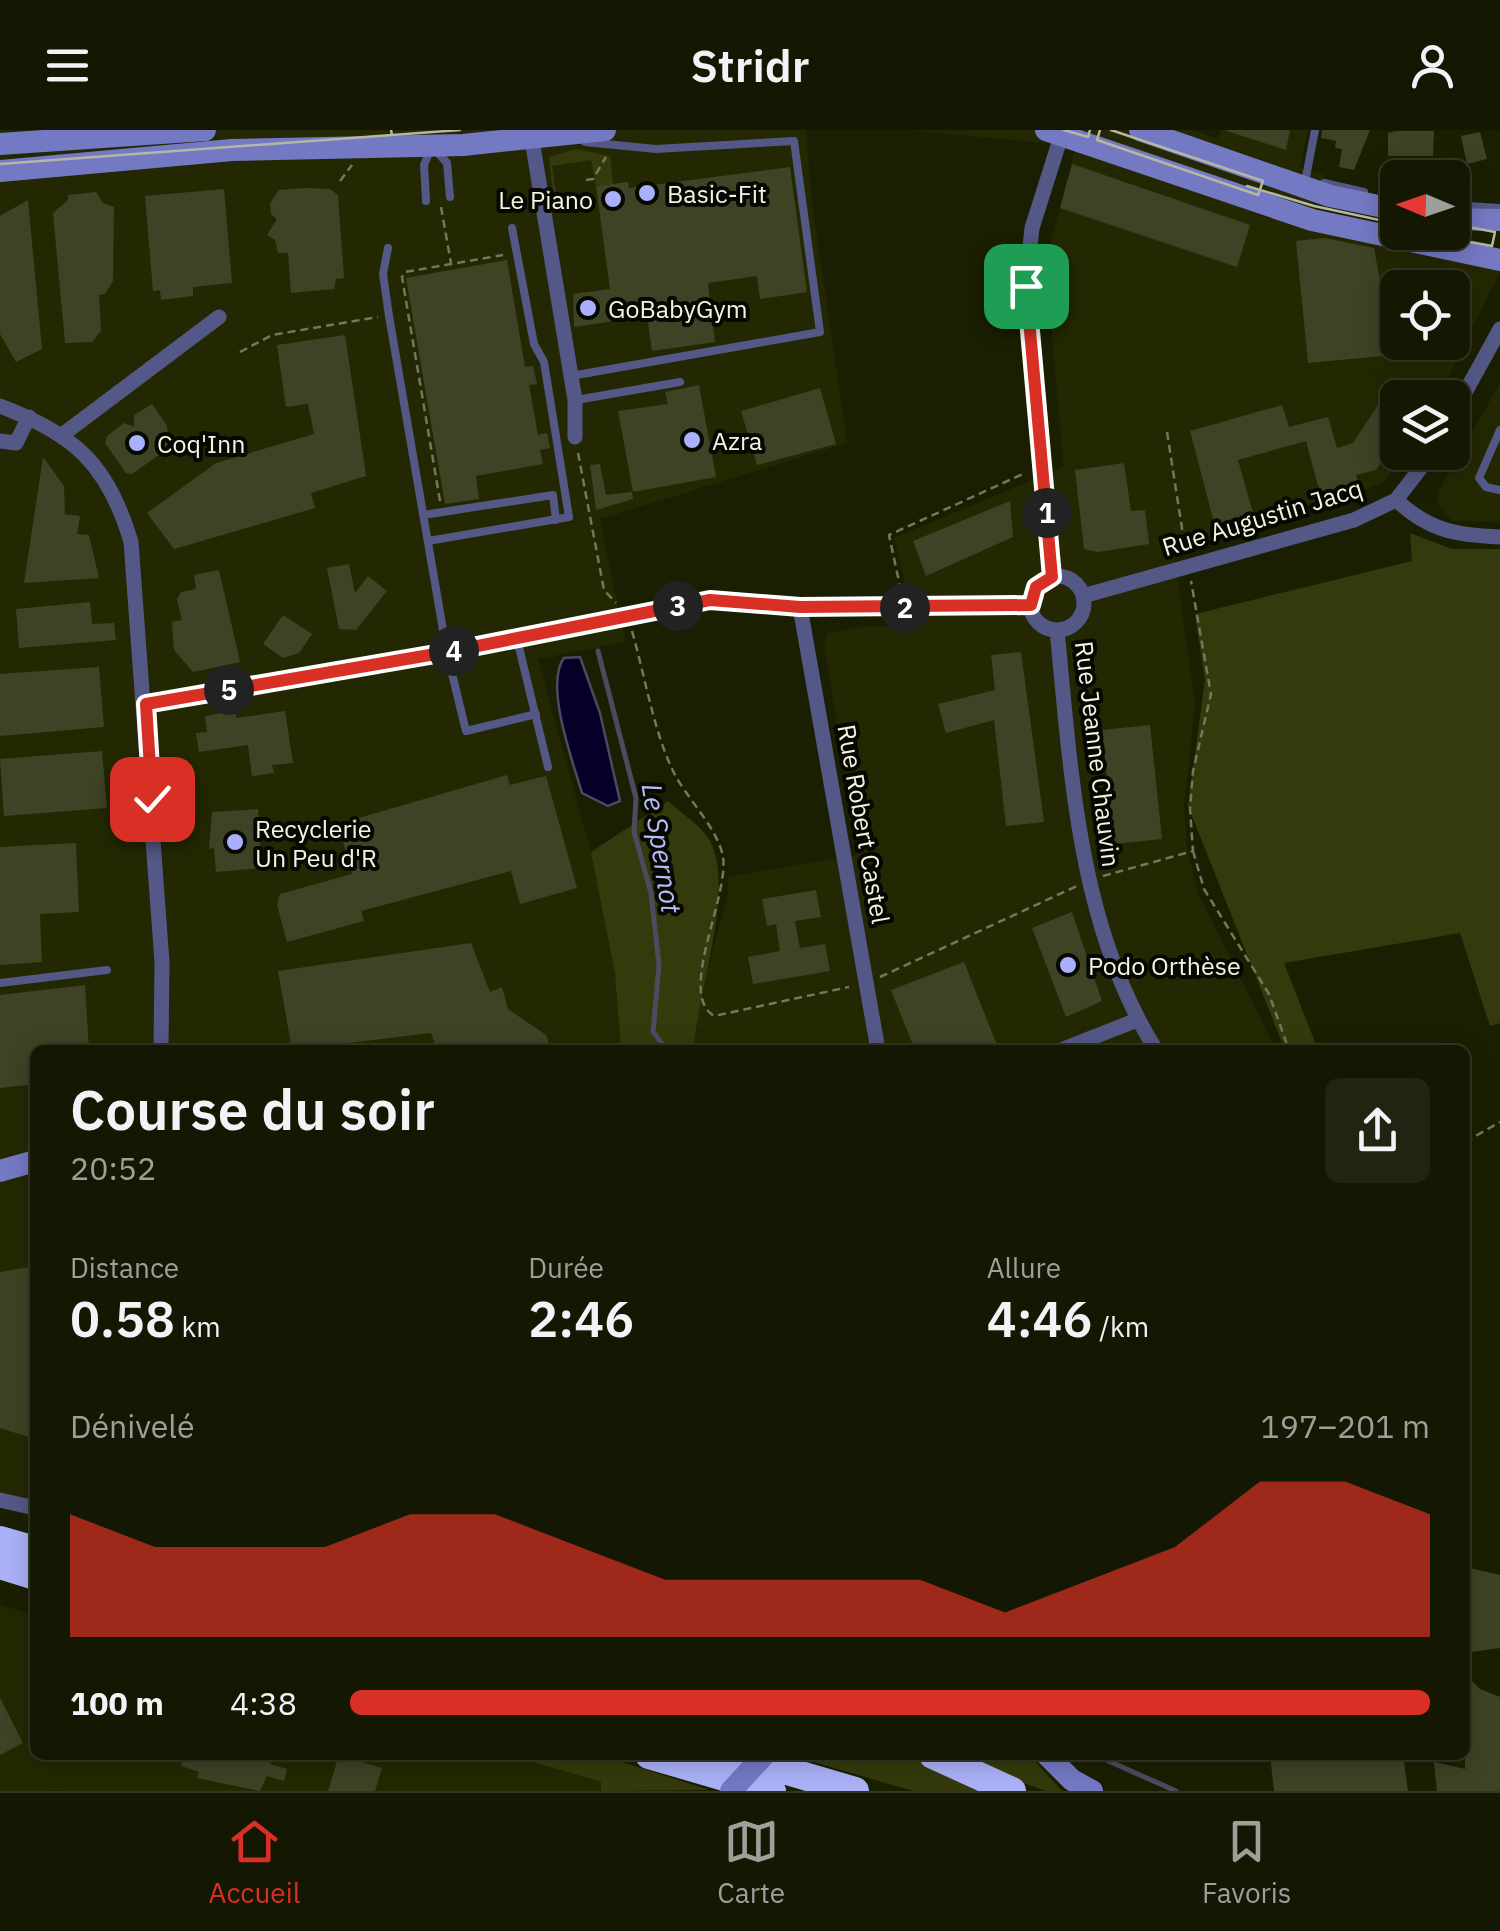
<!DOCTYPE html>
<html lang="fr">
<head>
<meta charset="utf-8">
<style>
	:root { --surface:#141702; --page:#212411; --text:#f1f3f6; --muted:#9d9f99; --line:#333624; --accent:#d93025 }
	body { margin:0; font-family:"IBM Plex Sans",sans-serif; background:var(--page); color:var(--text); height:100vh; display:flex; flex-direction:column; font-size:38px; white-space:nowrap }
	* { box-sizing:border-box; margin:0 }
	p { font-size:32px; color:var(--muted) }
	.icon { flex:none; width:55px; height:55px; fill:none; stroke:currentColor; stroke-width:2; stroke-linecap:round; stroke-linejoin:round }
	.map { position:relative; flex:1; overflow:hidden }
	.details { position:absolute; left:30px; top:915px; width:1440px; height:715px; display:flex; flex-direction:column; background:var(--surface); border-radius:15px; box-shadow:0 5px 25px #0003,0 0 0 2px var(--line) }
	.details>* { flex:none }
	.needle { width:65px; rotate:272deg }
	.buttons { position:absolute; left:1380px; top:30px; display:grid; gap:20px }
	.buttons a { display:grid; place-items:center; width:90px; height:90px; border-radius:15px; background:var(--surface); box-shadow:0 5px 25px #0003,0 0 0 2px var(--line); font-size:50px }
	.pin { position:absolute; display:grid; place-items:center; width:85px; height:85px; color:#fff; margin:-42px; border-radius:20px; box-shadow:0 5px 15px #0006 }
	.km { position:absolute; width:50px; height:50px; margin:-25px; border-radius:50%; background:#222; color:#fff; font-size:28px; line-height:50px; text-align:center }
	.round { display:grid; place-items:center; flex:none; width:105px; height:105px; border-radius:15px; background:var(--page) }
	.summary { display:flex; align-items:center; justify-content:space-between; height:170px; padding:0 40px }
	h1 { font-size:55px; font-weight:600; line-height:75px }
	.figures { display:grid; grid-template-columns:repeat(3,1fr); gap:15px; height:170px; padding:10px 40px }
	.figures div { display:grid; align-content:center }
	.figures b { font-size:50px; font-weight:600 }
	.figures small { font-size:28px; font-weight:400 }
	.figures p { font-size:28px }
	.chart { height:280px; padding:20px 40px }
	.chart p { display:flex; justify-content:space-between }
	.chart svg { width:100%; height:180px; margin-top:10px; fill:var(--accent); opacity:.7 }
	ul { padding:0 40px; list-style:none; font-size:32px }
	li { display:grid; grid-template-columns:160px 120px 1fr; align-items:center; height:75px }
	li i { height:25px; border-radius:12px; background:var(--accent) }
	header { display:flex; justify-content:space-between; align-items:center; height:130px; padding:0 40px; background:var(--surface); font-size:45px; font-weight:600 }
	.tab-bar { display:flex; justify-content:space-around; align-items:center; height:140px; border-top:2px solid var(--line); background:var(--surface); font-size:28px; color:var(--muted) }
	.tab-bar a { display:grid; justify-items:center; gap:5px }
	.tab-bar .current { color:var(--accent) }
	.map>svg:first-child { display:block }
	.built { fill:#242802; fill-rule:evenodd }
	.green { fill:#353a0c }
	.water { fill:#060028; stroke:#4d4a60; stroke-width:2.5 }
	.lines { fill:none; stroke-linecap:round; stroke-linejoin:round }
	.stream { stroke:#4d4a60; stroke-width:5 }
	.building { fill:#3e4325 }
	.path { stroke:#74775f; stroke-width:2.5; stroke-dasharray:8 5; stroke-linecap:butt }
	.lane { stroke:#545886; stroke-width:8 }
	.street { stroke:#545886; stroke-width:15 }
	.secondary { stroke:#7479c4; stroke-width:22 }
	.highway { stroke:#abb1f7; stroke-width:28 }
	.tram { stroke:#b4b7a3; stroke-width:2.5 }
	.secondary-bridge { stroke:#7479c4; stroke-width:22 }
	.route-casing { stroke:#fff; stroke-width:20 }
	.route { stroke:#d93025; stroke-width:12 }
	.poi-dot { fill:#a9b0fc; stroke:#060801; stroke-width:4 }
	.labels { text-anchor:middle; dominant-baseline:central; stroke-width:8; stroke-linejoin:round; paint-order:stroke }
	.poi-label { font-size:25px; fill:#f2f5e4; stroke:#060801; text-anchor:start }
	.street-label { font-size:25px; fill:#f2f5e4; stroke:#060801 }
	.water-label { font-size:28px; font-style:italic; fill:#b7bdf7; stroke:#060801 }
</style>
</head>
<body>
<header><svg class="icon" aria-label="menu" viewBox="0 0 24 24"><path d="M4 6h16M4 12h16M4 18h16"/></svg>Stridr<svg class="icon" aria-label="person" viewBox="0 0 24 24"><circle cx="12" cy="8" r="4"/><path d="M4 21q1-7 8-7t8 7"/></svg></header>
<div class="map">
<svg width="1500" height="1661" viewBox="0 0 1500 1661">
	<rect width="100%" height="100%" fill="#1b1f02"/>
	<path class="built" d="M0 0H806L811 66 847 313 600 389 625 512 538 529 591 722 615 844 621 920H35V1387L0 1377Z
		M907 0H1194L1217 9 1221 0H1308L1300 38 1324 45 1314 96 1500 141 1439 267 1398 268V322L1409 323 1382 353 1311 381 1174 422 1195 576 1184 676 1187 718 1198 764 1276 920H1143L1133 911 1110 920H695V885L728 765V747L859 724 824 515 828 503 867 496 916 498 894 408 1064 337 1045 134 1076 16ZM1398 158H1452V212H1398Z
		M1500 253V392L1452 391 1438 373 1439 360Z
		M0 1475 35 1485V1625H510L601 1652V1661H0Z"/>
	<path class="green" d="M576 19 610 26 613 54 596 56 591 30 552 36 559 82H555L549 27Z
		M1410 403 1452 419H1500V893L1490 896 1460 803 1284 833 1318 920H1285L1188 676 1205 550 1195 484 1412 431Z
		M668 671C680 682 700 695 709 709 737 758 696 864 694 920H621L615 844 591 722Z
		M510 1625H600L709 1660 601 1661V1652Z
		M790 1625H924L998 1661H913Z
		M945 1625H1029L1062 1661H1046Z"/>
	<path class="water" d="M580 527 600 583 620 671 608 676 582 663C573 632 544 555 564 528Z"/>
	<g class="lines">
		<path class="stream" d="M598 521 636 668 634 702 651 763 659 835 653 902 667 920
			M1095 1625 1176 1661"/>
	</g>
	<path class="building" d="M1224 0H1290L1286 20Z
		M1322 0H1370L1354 40 1339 37 1342 19 1335 18 1336 11 1321 8Z
		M1396 1H1434L1433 26H1388V3Z
		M1480 2 1487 29 1467 34 1461 6Z
		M1072 34 1250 95 1237 137 1060 78Z
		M790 37 807 162 760 169 757 146 708 153 715 212 652 221 647 186 574 197 573 164 610 159 596 56 628 52 629 58Z
		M305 58 330 59 338 65 344 148 336 149 334 159 291 163 288 123H278L275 110 267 105 277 89 271 84 270 73 279 60Z
		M224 59 232 153 193 157V166L161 170 160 160 153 161 145 66Z
		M96 62 103 73 114 77 113 151 105 164 99 165 101 201 92 212 65 213 53 83 68 70V65Z
		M28 70 42 219 16 232 0 204V86Z
		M1325 108 1374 118 1381 157 1398 155V212H1436V221L1308 233 1296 111Z
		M507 130 525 237 533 236 537 254 529 255 538 305 547 303 550 318 540 320 543 334 476 346 479 369 445 374 406 148Z
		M345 205 366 346 311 363 315 378 174 419 147 383 216 333 314 304 308 274 286 277 277 215Z
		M699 255 716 347 633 362 618 281 668 274 665 262Z
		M820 258 836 314 757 335 741 281Z
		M152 274 166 294 170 311 163 322 132 344 126 343 105 313 107 306 124 293 134 297V285Z
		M1282 275 1289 297 1328 287 1337 318 1353 313 1378 275 1398 289V317L1385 335 1381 333 1376 340 1356 345 1358 353 1320 363 1306 311 1238 330 1254 386 1215 396 1190 301Z
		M43 327 64 356 65 384 80 386 77 404 89 405 99 448 24 453Z
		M1124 333 1131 381 1145 380 1149 414 1098 422 1084 419 1075 340Z
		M600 334 606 365 632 362 633 369 596 380 590 335Z
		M1010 371 1013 407 926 446 913 411Z
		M349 434 355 463 368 446 387 461 356 500 339 499 327 438Z
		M219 440 240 532 193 542 174 520 172 492 182 490 177 469 181 462 196 459 194 445Z
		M90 472 92 494 114 493 116 510 19 518 16 479Z
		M283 485 312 504 299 523 283 528 263 514Z
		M1021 522 1044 692 1006 696 994 590 946 603 938 574 995 560 991 525Z
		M99 537 104 597 0 606V544Z
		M235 581 236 588 285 581 293 633 272 635 274 643 252 646 248 615 199 622 196 603 207 602 205 586Z
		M1150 595 1162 709 1114 714 1102 600Z
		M102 621 107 678 4 686 0 629Z
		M507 645 510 655 546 646 577 758 520 774 511 741 361 781 364 791 287 812 277 775 280 764 352 744 338 694Z
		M258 679 262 738 216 742 214 718 209 719 212 682Z
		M76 713 79 782 40 784 42 832 0 835V717Z
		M816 760 821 787 795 791 800 818 825 814 830 841 753 854 748 827 780 821 776 794 767 796 762 769Z
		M1072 782 1102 871 1066 887 1032 798Z
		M471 813 490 862 502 857 508 879 546 905 551 920H437L431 903 292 920 278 841Z
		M964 832 999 920H915L891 860Z
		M85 855 89 920H35V954L0 958V865Z
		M35 1136V1309L0 1298V1142Z
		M1465 1437 1500 1445V1518L1465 1523Z
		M1465 1544 1480 1559 1500 1567V1661H1437L1434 1632 1465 1639Z
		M0 1568 23 1613 0 1625Z
		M184 1625H273L270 1634 287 1639 284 1651 267 1646 260 1661 197 1648 199 1642 181 1636Z
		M339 1625 382 1638 375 1661H328Z
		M1270 1625H1403L1408 1661H1274Z"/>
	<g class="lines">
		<path class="path" d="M586 50 593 49 606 27
			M340 51 352 35
			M441 77 451 133
			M240 222 272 205 378 187
			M1167 302 1186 424
			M578 323 604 460 616 473
			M440 371 402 147 405 142 503 125
			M901 461 889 405 1025 343
			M632 501C645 546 653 599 673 641 686 668 718 698 723 727 729 768 677 864 714 886L849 857
			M1193 721 1204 759 1269 864 1289 920
			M1103 746 1193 721 1190 679 1193 641 1211 564 1191 451
			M880 847 1077 756
			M1465 1012 1500 992"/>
		<path class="lane" d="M1305 52 1315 0
			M1324 53 1364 62
			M426 71 424 35 432 16 447 33 450 67
			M1452 75 1500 78
			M388 118 383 144 389 186 447 523 466 601 536 584
			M571 246 820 202 794 11 656 19 585 12
			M576 270 680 252
			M1500 300 1479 348 1486 357 1500 360
			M423 385 553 365 556 390
			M428 411 569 387 544 232 534 214 512 98
			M517 509 548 637
			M0 853 107 840"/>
		<path class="street" d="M532 10 575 270V307
			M0 276C75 305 108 334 131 412L162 832 161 920
			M1452 286 1500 199
			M62 305 219 187
			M0 311 16 313 29 287
			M1396 370C1430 401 1455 405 1500 407
			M1030 473a27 27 0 1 1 54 0a27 27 0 1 1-54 0Z
			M1052 447 1026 155 1032 98 1063 0
			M1083 466 1354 390 1396 370 1433 322
			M800 477 878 920
			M1057 500C1071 642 1078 796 1156 920
			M146 574 447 523 710 470 800 477 1031 475
			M1061 920 1137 890
			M0 1370 35 1378"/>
		<path class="secondary" d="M1046 0 1312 90 1500 130
			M1140 0 1330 66 1398 80
			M0 14 205 0
			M0 41 232 20 463 15 605 0
			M1452 89 1500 90
			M0 1041 35 1031
			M1047 1625 1072 1650 1092 1661"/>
		<path class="highway" d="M0 1410 35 1420
			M0 1435 35 1446
			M649 1625 772 1661
			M733 1625 855 1661
			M933 1625 1012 1661"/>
		<path class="tram" d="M1064 0 1088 7 1090 0
			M1100 0 1097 10 1258 65 1263 51 1111 0
			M0 34 392 5 391 0 392 5 460 0
			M1247 56 1314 76 1398 94
			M1417 102 1492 116 1495 102 1452 94"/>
		<path class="secondary-bridge" d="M731 1661 764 1625"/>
	</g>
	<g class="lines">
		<defs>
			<path id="route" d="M152 669 146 574 447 522 710 470 800 477 1031 475 1036 457 1052 447 1026 156"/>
		</defs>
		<use href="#route" class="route-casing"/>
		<use href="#route" class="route"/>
	</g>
	<g class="poi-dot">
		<circle cx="647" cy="63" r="10"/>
		<circle cx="613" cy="69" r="10"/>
		<circle cx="588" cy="178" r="10"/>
		<circle cx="692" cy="310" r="10"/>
		<circle cx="137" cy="313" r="10"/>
		<circle cx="235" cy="712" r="10"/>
		<circle cx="1068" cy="835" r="10"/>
	</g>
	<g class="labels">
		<g class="poi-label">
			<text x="667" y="63">Basic-Fit</text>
			<text x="593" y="69" text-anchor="end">Le Piano</text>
			<text x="608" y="178">GoBabyGym</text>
			<text x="712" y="310">Azra</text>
			<text x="157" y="313">Coq'Inn</text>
			<text x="255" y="698">Recyclerie<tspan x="255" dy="29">Un Peu d'R</tspan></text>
			<text x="1088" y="835">Podo Orthèse</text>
		</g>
		<g class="street-label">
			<text transform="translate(1262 387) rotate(-17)">Rue Augustin Jacq</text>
			<text transform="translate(1098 624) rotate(83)">Rue Jeanne Chauvin</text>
			<text transform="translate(864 694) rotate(80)">Rue Robert Castel</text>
		</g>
		<g class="water-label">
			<text transform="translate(662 718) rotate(81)">Le Spernot</text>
		</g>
	</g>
</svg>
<div class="buttons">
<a><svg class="needle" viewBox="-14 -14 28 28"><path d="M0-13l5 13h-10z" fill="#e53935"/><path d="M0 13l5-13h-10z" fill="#9d9f99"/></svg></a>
<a><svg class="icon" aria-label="locate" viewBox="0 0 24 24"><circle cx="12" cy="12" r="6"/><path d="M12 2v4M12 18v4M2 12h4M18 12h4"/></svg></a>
<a><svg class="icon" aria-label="layers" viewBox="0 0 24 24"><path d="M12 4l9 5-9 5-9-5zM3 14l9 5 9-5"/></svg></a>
</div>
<div class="pin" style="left:1026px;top:156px;background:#1e9e55"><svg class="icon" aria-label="arrive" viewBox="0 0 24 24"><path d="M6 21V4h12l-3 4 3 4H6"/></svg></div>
<div class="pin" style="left:152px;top:669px;background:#d93025"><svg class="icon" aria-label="check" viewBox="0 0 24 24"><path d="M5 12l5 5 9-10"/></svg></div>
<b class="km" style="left:1047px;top:383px">1</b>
<b class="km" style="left:905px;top:478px">2</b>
<b class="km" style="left:678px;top:476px">3</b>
<b class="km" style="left:454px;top:521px">4</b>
<b class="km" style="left:229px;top:560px">5</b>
<section class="details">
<div class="summary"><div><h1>Course du soir</h1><p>20:52</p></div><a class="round"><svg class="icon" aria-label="share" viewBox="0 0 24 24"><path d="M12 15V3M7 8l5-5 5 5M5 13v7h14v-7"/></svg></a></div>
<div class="figures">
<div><p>Distance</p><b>0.58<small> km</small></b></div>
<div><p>Durée</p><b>2:46</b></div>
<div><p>Allure</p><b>4:46<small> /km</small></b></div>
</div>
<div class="chart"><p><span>Dénivelé</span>197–201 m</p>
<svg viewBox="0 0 160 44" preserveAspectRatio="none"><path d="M0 44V14L10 22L20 22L30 22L40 14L50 14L60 22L70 30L80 30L90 30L100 30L110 38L120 30L130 22L140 6L150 6L160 14V44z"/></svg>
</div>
<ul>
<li><b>100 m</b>4:38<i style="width:100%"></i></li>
</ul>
</section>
</div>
<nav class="tab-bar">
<a class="current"><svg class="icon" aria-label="home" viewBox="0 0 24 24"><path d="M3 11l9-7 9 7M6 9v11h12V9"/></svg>Accueil</a>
<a><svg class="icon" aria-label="map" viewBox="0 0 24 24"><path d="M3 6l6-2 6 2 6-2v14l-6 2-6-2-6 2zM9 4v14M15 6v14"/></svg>Carte</a>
<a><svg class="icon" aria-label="saved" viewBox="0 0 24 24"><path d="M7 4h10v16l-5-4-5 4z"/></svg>Favoris</a>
</nav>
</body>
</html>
